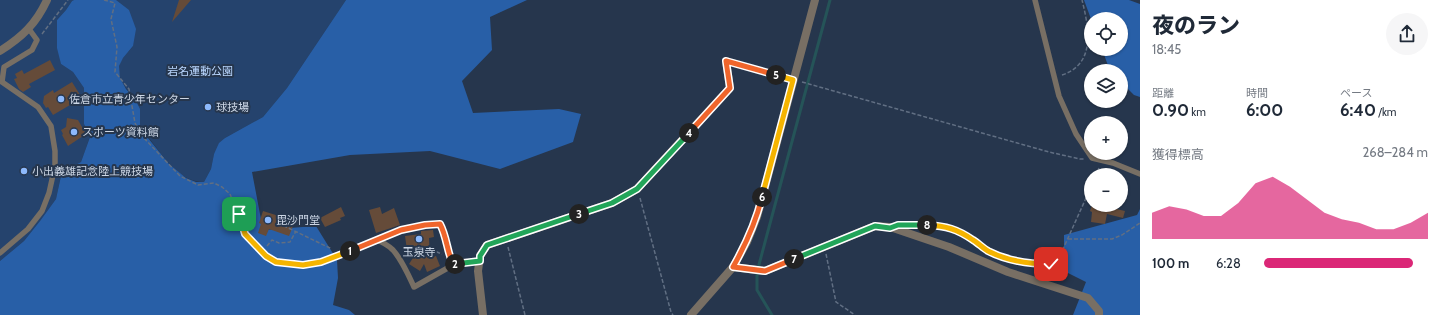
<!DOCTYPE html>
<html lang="ja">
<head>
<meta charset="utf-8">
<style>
	:root { --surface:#fff; --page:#f6f6f7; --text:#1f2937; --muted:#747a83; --accent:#db2777 }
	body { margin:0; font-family:Cabin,"Noto Sans JP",sans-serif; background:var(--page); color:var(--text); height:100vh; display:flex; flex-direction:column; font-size:15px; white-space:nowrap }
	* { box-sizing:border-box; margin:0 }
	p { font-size:13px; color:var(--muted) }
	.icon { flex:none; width:22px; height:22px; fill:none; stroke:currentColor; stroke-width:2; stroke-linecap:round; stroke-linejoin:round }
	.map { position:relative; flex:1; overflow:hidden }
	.side { display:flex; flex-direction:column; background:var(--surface); width:300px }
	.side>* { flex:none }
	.controls { position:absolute; left:1084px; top:12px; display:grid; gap:8px }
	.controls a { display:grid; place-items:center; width:44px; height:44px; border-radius:50%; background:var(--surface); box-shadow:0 1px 3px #0004; font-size:20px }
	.pin { position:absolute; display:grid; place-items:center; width:34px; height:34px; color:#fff; margin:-17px; border-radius:8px; box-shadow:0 2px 6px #0006 }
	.km { position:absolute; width:20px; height:20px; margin:-10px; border-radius:50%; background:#222; color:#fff; font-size:11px; line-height:20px; text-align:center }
	.round { display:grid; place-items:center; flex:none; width:42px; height:42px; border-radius:21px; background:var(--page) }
	.headline { display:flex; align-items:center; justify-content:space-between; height:68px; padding:0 12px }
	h1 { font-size:22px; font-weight:800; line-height:30px }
	.figures { display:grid; grid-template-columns:repeat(3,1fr); gap:6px; height:68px; padding:4px 12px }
	.figures div { display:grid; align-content:center }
	.figures b { font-size:17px; font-weight:800 }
	.figures small { font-size:11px; font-weight:400 }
	.figures p { font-size:11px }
	.chart { height:112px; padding:8px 12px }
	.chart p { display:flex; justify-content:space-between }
	.chart svg { width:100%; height:72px; margin-top:4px; fill:var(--accent); opacity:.7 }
	ul { padding:0 12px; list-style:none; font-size:13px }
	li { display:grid; grid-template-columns:64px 48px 1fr; align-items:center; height:30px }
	li i { height:10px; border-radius:5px; background:var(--accent) }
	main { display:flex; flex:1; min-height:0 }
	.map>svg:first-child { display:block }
	.green { fill:#25436d }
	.forest { fill:#285fa7 }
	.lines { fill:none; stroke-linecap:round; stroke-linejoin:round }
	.stream { stroke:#255458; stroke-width:3 }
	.building { fill:#654b39 }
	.path { stroke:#616f83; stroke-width:1.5; stroke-dasharray:4 2; stroke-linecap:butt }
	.service { stroke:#786f64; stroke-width:5.5 }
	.minor { stroke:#786f64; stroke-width:8 }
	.tertiary { stroke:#786f64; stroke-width:8 }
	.split-1-casing { stroke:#fff; stroke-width:8 }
	.split-2-casing { stroke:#fff; stroke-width:8 }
	.split-3-casing { stroke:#fff; stroke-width:8 }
	.split-4-casing { stroke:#fff; stroke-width:8 }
	.split-5-casing { stroke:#fff; stroke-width:8 }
	.split-6-casing { stroke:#fff; stroke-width:8 }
	.split-7-casing { stroke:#fff; stroke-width:8 }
	.split-8-casing { stroke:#fff; stroke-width:8 }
	.split-9-casing { stroke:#fff; stroke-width:8 }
	.split-1 { stroke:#f5b400; stroke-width:5 }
	.split-2 { stroke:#f0652b; stroke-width:5 }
	.split-3 { stroke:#22a559; stroke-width:5 }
	.split-4 { stroke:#22a559; stroke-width:5 }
	.split-5 { stroke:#f0652b; stroke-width:5 }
	.split-6 { stroke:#f5b400; stroke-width:5 }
	.split-7 { stroke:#f0652b; stroke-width:5 }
	.split-8 { stroke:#22a559; stroke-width:5 }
	.split-9 { stroke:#f5b400; stroke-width:5 }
	.poi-dot { fill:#8db9fc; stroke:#26364d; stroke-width:1.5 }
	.labels { text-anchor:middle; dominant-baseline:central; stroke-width:4; stroke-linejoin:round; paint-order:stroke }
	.park-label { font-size:11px; fill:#b9d6fe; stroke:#26364d }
	.poi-label { font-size:11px; fill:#ccd6e5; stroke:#26364d; text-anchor:start }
</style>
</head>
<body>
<main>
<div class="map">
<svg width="1140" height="315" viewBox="0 0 1140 315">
	<rect width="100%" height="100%" fill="#26364d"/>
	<path class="green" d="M0 0H74L72 1 66 10 57 20 61 64 73 72 84 88V124L90 137 81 162 71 167 61 176 56 199 40 221 24 241 0 261Z
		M113 0H346L287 88 263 117 225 138 214 154 211 169 204 182C180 182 165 159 152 142 149 138 143 133 140 128 137 122 142 112 136 101 130 90 117 83 119 66 120 59 129 52 133 46L116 0Z"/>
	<path class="forest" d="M74 0H116L129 10 136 29 133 46 123 58 119 66 120 78 126 89 135 99 140 109V128L169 164 186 178 196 182H204L211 169 214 154 219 143 225 138 263 117 287 88 346 0H527L490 17 492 50 462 81 473 113 559 109 581 114 573 142 500 169 430 151 350 155 252 172 263 230 316 226 337 260 338 278 333 305 349 310 355 315H0V261L24 241 40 221 56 199 61 176 71 167 81 162 90 137 84 124V88L73 72 61 64 57 48V20L66 10 72 1Z
		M1084 0H1129L1140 4V97L1134 95 1121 82V71H1110L1102 49H1121V19H1091Z
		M1140 209V315H1073L1086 282 1064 271V235L1137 215Z"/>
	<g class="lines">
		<path class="stream" d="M772 315 757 290V272L830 0"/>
	</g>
	<path class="building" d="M179 0H191L172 22Z
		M50 60 55 70 29 84 31 87 23 92 19 89 14 79 17 78 15 74 22 70 24 74Z
		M72 82 82 98 53 115 48 107 46 108 43 103 44 96 53 90 54 93Z
		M67 118 78 120 86 134 68 146 62 135 63 134 61 130 66 127Z
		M1092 205H1109L1108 207 1125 211 1123 218 1107 214 1105 224 1091 222 1092 212 1090 211Z
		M341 207 345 216 340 218 341 220 325 227 320 218Z
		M380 207 382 214 394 208 400 225 376 233 369 210Z
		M263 211 295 221 289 236 269 229 266 236 258 233 261 224 259 223Z
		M433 230 434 237 429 238 430 258 436 256 440 266 427 272 424 264 420 271 409 264 419 249 407 250 405 236 421 234V231Z"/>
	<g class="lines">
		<path class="path" d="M104 0 115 3 111 19 117 47 115 72 129 89 135 123 142 136 180 176 198 185 214 183 222 187 230 194 243 228
			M42 34 68 0
			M735 63 785 77
			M1062 75C1096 64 1089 28 1082 0
			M802 82 1049 152 1080 159H1084
			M1096 175 1099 168
			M640 198 671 312 673 315
			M278 223 332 249
			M910 224 941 225 957 230 988 251 1014 260 1034 264 1051 263 1059 258 1091 187
			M1068 239H1112L1122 235 1140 223
			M267 246 272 240 279 243 290 242 296 231
			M508 247 525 315
			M420 250 421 252 432 250 442 254
			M826 254 836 302 855 315"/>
		<path class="service" d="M1035 0 1059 96 1076 134 1092 158 1113 163 1140 174
			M245 234 266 256 276 262 303 265 321 262 401 230 425 225 440 224C447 237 447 252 453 265L480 261
			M376 240C382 242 388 245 393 250 402 260 408 274 414 287L453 265
			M0 253 28 229 42 211 49 193 55 166V151L51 126 38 107 2 82 4 67 32 50 37 40 29 29"/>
		<path class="minor" d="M0 51C22 37 36 24 47 0
			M733 267 765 271 875 226 890 227 949 247 1008 272 1088 298 1099 311V315
			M483 315 478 271 480 256 487 245 612 203 637 189 730 88 726 61"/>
		<path class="tertiary" d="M691 315 733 267 747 242 757 217 815 0"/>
	</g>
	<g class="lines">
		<defs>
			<path id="split-1" d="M239 214 245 234 266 256 276 262 303 265 321 262 350 251"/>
			<path id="split-2" d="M350 251 401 230 425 225 440 224C447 237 447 252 453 264H455"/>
			<path id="split-3" d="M455 264 480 261V256L487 245 579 214"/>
			<path id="split-4" d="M579 214 612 203 637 189 689 133"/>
			<path id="split-5" d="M689 133 730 88 726 61 776 75"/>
			<path id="split-6" d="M762 197 793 80 776 75"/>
			<path id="split-7" d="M762 197C756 222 746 244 733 267L765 271 794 259"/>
			<path id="split-8" d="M794 259 875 226 890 228 898 225H927"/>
			<path id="split-9" d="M927 225C946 226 957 229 973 240 978 243 983 248 988 251 1007 261 1030 264 1051 264"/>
		</defs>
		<use href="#split-1" class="split-1-casing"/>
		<use href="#split-2" class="split-2-casing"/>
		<use href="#split-3" class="split-3-casing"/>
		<use href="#split-4" class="split-4-casing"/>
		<use href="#split-5" class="split-5-casing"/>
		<use href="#split-6" class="split-6-casing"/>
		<use href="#split-7" class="split-7-casing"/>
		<use href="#split-8" class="split-8-casing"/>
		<use href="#split-9" class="split-9-casing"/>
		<use href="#split-1" class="split-1"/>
		<use href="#split-2" class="split-2"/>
		<use href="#split-3" class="split-3"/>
		<use href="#split-4" class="split-4"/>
		<use href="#split-5" class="split-5"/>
		<use href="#split-6" class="split-6"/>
		<use href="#split-7" class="split-7"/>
		<use href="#split-8" class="split-8"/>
		<use href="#split-9" class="split-9"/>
	</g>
	<g class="poi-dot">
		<circle cx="61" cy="99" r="4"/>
		<circle cx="208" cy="107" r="4"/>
		<circle cx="74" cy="132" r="4"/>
		<circle cx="24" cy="171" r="4"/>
		<circle cx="268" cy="220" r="4"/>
		<circle cx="419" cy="239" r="4"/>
	</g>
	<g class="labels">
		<g class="park-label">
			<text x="200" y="71">岩名運動公園</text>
		</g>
		<g class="poi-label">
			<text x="69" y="99">佐倉市立青少年センター</text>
			<text x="216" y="107">球技場</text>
			<text x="82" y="132">スポーツ資料館</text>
			<text x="32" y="171">小出義雄記念陸上競技場</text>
			<text x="276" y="220">毘沙門堂</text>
			<text x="419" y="252" text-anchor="middle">玉泉寺</text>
		</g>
	</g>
</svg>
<div class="controls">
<a><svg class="icon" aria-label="locate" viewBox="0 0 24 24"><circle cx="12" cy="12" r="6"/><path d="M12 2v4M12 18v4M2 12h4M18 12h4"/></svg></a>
<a><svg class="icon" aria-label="layers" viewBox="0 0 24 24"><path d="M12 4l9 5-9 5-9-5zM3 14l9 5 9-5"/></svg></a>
<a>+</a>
<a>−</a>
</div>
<div class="pin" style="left:239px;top:214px;background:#1e9e55"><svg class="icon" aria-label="arrive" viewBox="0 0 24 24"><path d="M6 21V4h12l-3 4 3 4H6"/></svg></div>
<div class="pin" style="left:1051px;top:264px;background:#d93025"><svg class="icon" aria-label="check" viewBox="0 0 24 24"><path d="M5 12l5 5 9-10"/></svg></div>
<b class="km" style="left:350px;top:251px">1</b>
<b class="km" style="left:455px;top:264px">2</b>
<b class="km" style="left:579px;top:214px">3</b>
<b class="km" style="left:689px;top:133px">4</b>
<b class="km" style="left:776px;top:75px">5</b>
<b class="km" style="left:762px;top:197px">6</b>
<b class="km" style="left:794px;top:259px">7</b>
<b class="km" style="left:927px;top:225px">8</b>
</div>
<section class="side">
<div class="headline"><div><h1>夜のラン</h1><p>18:45</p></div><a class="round"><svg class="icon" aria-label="share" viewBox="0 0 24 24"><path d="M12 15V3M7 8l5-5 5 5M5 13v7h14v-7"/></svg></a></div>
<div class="figures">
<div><p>距離</p><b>0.90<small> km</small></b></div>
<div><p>時間</p><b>6:00</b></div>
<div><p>ペース</p><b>6:40<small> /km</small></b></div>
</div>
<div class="chart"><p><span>獲得標高</span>268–284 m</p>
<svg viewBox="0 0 160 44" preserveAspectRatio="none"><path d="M0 44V28L10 24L20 26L30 30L40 30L50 22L60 10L70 6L80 12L90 20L100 28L110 32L120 34L130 38L140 38L150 34L160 28V44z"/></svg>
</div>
<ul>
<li><b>100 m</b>6:28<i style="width:91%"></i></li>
</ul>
</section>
</main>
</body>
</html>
